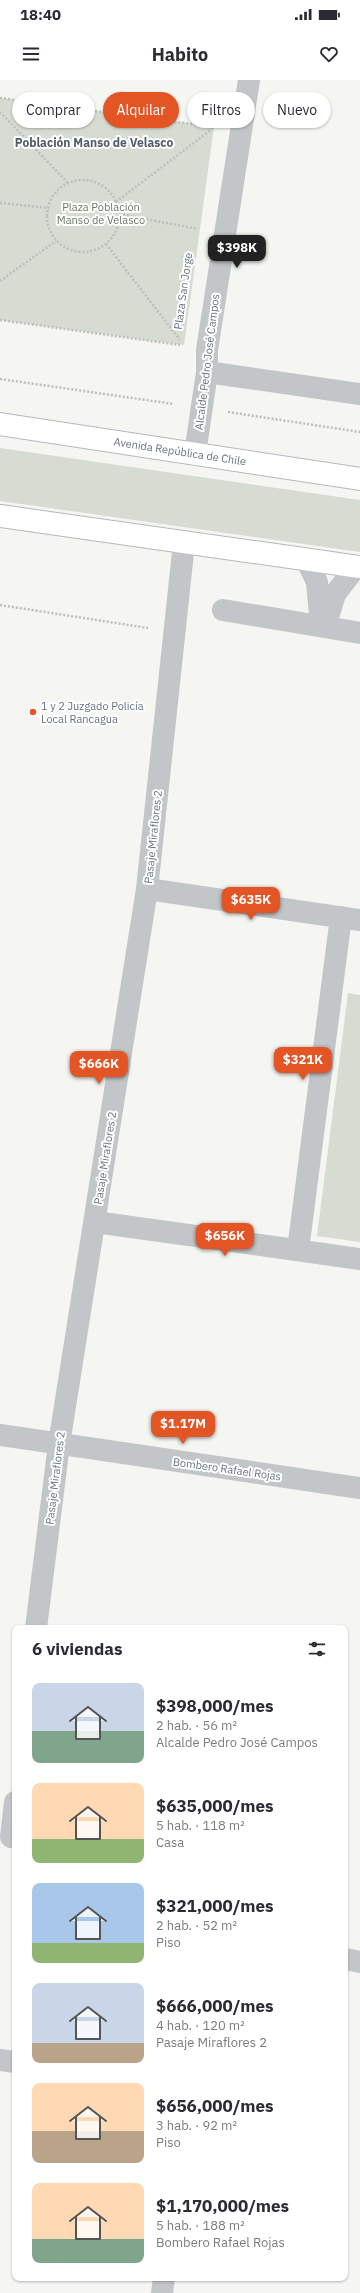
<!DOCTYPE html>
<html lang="es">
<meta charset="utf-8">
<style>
:root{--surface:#fff;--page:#f2f2f3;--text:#2b2b33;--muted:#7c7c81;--accent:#e35524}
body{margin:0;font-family:"IBM Plex Sans",sans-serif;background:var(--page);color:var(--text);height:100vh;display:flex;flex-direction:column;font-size:15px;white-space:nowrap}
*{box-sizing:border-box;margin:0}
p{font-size:13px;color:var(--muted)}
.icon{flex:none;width:22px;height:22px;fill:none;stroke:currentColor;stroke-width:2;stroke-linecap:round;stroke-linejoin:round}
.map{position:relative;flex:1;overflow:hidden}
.drawer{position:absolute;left:12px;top:1545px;width:336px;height:656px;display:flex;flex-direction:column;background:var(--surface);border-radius:8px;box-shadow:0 1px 3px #0004}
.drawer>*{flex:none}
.banner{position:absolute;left:12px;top:12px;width:336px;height:36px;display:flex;gap:8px}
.price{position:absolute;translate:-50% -34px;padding:0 9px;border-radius:8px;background:var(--accent);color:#fff;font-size:13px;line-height:26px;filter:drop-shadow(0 1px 2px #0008)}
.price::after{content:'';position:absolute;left:50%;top:24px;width:12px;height:9px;margin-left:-6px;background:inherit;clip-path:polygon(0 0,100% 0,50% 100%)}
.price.on{background:#222;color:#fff}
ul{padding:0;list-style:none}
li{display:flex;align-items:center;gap:12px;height:100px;padding:0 20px}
li span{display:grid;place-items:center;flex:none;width:112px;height:80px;border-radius:8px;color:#555}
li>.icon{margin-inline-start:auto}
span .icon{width:48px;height:48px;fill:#fffc;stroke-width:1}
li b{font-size:17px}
h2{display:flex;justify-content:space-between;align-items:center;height:48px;padding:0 20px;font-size:17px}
.tag{padding:0 14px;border-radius:18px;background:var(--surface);box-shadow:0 1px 3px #0004;font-size:14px;line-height:36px}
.tag.on{background:var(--accent);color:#fff}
.status{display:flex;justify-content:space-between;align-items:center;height:28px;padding:0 20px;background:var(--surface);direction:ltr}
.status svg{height:11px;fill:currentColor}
header{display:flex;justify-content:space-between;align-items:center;height:52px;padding:0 20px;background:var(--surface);font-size:18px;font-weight:800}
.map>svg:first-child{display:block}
.green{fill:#d6dcd2}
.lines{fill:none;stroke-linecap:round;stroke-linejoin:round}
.major-casing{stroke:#b5b9bd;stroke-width:24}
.path{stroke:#bcbec0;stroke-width:2.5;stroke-dasharray:2 2;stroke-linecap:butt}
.minor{stroke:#c2c6c9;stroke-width:22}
.major{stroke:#fff;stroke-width:22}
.poi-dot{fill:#e35524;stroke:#fff;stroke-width:1.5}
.labels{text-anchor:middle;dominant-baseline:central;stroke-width:4;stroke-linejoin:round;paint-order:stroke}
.park-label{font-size:11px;fill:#677963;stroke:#fff}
.street-label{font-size:11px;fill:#647482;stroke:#fff}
.poi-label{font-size:11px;fill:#647482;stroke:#fff;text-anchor:start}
.neighbourhood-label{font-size:12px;font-weight:bold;fill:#525d67;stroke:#fff}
</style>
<div class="status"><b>18:40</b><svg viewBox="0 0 49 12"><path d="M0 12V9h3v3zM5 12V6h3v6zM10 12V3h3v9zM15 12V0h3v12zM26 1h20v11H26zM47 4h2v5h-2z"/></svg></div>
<header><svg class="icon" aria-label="menu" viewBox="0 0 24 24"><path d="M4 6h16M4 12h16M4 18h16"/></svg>Habito<svg class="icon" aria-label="heart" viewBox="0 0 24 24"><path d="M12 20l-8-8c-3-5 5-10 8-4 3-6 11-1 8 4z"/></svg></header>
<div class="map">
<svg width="360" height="2213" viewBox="0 0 360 2213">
<rect width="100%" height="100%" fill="#f5f5f1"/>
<path class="green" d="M0,18L214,47L184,265L0,240Z
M0,368L360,420V472L0,421Z
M348,913L360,915V1162L317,1156Z"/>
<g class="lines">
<g class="major-casing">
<g id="major">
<path id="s1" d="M0,344L360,399"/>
<path d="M0,436L360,487"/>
</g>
</g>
<path class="path" d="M0,18L214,47
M0,32L68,103
M47 136a36 36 0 1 1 72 0a36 36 0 1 1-72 0Z
M116,122L212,49
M0,123L49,128
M119,134L198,149
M106,164L180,260
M0,201L56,161
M0,240L180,265
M0,299L174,324
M228,332L360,352
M0,525L148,548"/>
<path class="minor" d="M207,292L360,314
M195,374L207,292V270L249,0
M306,479L317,502L321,546
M223,530L360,553
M326,544L335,514L356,487
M147,809L360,840
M95,1142L360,1179
M298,1170L341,837
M0,1355L360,1408
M36,1548L59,1364L147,809L184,463
M11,1757L15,1722
M345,1879L360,1882
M0,1980L15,1982
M162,2213L164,2198"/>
<use href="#major" class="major"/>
</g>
<circle class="poi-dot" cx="33" cy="632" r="4"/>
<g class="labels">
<g class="park-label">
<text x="101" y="127">Plaza Población<tspan x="101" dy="13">Manso de Velasco</tspan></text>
</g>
<g class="street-label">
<text transform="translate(183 211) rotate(-82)">Plaza San Jorge</text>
<text transform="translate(207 282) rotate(-83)">Alcalde Pedro José Campos</text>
<text stroke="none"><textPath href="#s1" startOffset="182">Avenida República de Chile</textPath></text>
<text transform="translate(153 757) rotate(-84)">Pasaje Miraflores 2</text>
<text transform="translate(105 1078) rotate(-81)">Pasaje Miraflores 2</text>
<text transform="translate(227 1389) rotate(8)">Bombero Rafael Rojas</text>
<text transform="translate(55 1398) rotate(-83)">Pasaje Miraflores 2</text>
</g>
<g class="poi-label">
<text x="41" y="626">1 y 2 Juzgado Policía<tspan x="41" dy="13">Local Rancagua</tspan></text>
</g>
<g class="neighbourhood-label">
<text x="94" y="62">Población Manso de Velasco</text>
</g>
</g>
</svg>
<b class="price on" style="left:237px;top:189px">$398K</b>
<b class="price" style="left:251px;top:841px">$635K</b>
<b class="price" style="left:303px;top:1001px">$321K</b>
<b class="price" style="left:99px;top:1005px">$666K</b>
<b class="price" style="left:225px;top:1177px">$656K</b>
<b class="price" style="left:183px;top:1365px">$1.17M</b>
<div class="banner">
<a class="tag">Comprar</a>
<a class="tag on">Alquilar</a>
<a class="tag">Filtros</a>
<a class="tag">Nuevo</a>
</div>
<section class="drawer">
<h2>6 viviendas<svg class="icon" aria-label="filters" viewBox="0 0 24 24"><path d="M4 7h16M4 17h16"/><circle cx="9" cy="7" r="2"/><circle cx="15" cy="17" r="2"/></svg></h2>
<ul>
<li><span style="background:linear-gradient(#c9d6e8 60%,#7fa58c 0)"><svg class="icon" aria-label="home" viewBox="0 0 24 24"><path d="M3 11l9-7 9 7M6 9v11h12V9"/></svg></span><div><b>$398,000/mes</b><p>2 hab. · 56 m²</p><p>Alcalde Pedro José Campos</p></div></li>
<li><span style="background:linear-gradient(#ffd9b3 70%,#8fb573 0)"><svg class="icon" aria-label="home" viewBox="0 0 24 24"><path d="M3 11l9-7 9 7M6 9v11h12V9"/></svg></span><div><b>$635,000/mes</b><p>5 hab. · 118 m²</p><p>Casa</p></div></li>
<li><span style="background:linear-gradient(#a9c7e8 75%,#8fb573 0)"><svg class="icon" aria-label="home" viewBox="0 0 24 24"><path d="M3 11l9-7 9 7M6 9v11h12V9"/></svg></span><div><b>$321,000/mes</b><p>2 hab. · 52 m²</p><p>Piso</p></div></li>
<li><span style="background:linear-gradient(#c9d6e8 75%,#b9a48a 0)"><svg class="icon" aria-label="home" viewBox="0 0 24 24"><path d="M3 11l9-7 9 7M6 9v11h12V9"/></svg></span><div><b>$666,000/mes</b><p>4 hab. · 120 m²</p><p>Pasaje Miraflores 2</p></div></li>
<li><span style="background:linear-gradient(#ffd9b3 60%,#b9a48a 0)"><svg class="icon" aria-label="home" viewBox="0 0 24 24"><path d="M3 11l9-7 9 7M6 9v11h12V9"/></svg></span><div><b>$656,000/mes</b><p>3 hab. · 92 m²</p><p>Piso</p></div></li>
<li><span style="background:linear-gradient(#ffd9b3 70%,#7fa58c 0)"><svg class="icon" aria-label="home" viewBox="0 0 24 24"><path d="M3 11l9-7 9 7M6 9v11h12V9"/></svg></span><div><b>$1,170,000/mes</b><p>5 hab. · 188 m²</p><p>Bombero Rafael Rojas</p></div></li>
</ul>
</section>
</div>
